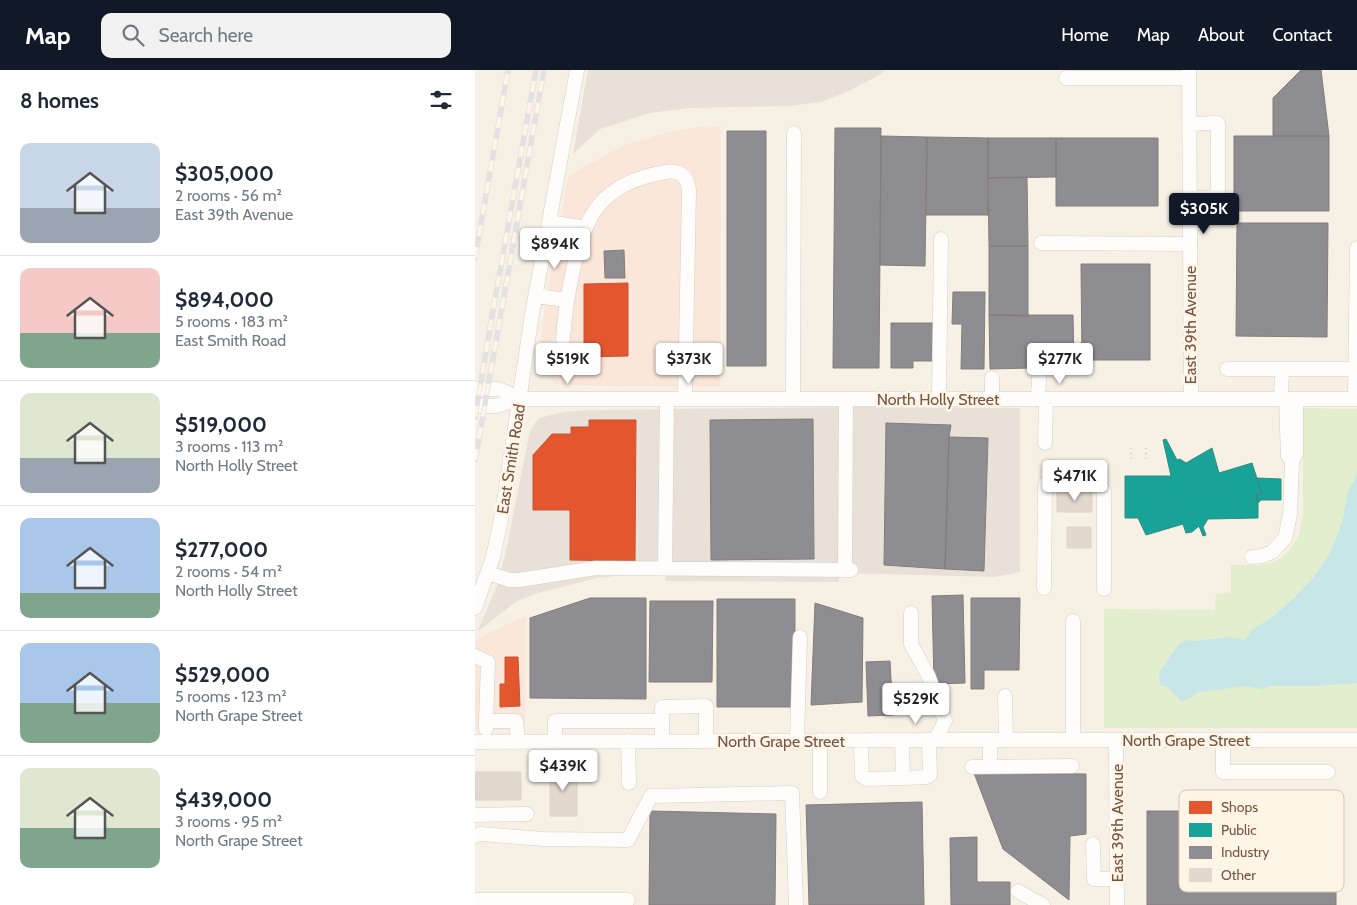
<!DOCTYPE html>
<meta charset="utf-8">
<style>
:root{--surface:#fff;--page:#f2f2f3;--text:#1f2937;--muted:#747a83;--line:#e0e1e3;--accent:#111827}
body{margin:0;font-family:Cabin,sans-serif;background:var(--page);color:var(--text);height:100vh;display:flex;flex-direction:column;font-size:19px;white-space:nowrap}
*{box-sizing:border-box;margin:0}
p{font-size:16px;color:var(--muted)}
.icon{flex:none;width:28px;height:28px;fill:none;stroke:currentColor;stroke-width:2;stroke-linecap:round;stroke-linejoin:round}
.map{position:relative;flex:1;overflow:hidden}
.side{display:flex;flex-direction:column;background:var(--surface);width:475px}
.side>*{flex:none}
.price{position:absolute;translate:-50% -42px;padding:0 11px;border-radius:5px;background:#fff;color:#222;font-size:16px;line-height:32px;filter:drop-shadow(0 1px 2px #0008)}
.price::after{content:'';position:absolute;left:50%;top:30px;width:15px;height:11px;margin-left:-8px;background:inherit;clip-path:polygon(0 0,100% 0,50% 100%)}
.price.on{background:var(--accent);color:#fff}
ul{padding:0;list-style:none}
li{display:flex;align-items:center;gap:15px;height:125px;padding:0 20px}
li+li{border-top:1px solid var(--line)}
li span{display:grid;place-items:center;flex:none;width:140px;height:100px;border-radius:10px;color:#555}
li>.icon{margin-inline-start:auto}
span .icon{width:60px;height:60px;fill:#fffc;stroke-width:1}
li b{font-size:21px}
h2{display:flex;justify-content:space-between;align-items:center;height:60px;padding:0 20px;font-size:21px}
header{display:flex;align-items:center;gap:30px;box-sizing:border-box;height:70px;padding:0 25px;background:var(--accent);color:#fff}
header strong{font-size:24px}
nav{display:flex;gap:28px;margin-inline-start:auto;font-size:18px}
.search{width:350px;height:45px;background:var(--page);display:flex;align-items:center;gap:12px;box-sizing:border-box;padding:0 18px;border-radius:10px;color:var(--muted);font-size:19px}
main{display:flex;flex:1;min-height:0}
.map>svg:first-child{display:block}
.commercial{fill:#fbe7da}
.industrial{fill:#e9e0d7}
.green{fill:#e2eece}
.water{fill:#c7e6e7}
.shops{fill:#e4572e;stroke:#c35735}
.public{fill:#17a398;stroke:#348c7f}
.industry{fill:#8d8d92;stroke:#867c7b}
.building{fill:#e3d8cd;stroke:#e0d3c7}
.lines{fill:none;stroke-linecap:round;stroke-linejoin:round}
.minor-casing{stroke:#d8cdc4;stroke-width:15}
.path{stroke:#dad0ca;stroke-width:2;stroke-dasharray:1 4;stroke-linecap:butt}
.minor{stroke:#fefdfb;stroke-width:14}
.rail-casing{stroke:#e4e1e3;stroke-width:5.5}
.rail{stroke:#fff5e6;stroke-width:4;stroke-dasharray:11;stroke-linecap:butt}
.labels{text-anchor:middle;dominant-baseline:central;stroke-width:5;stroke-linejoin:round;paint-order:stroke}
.street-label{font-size:16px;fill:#765645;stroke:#fff5e6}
.key{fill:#fff5e6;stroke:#d6c5b6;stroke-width:1}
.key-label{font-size:14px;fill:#765645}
</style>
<header>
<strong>Map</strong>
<div class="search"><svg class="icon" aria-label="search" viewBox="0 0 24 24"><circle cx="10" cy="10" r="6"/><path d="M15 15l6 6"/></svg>Search here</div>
<nav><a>Home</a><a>Map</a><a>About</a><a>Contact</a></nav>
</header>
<main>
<section class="side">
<h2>8 homes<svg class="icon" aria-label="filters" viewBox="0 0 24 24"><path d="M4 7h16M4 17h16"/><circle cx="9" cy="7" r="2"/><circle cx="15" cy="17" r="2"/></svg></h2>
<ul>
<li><span style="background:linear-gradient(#c9d6e8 65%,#9aa5b1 0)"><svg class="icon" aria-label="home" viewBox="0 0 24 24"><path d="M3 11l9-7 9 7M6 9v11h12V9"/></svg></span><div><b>$305,000</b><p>2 rooms · 56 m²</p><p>East 39th Avenue</p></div></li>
<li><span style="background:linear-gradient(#f6c9c9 65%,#7fa58c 0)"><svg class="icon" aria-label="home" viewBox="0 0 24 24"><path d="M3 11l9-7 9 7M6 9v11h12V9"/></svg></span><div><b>$894,000</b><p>5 rooms · 183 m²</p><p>East Smith Road</p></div></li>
<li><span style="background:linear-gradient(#dfe7d0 65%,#9aa5b1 0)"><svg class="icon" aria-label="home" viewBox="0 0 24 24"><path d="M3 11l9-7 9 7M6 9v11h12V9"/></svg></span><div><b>$519,000</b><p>3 rooms · 113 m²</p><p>North Holly Street</p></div></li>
<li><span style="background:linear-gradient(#a9c7e8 75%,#7fa58c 0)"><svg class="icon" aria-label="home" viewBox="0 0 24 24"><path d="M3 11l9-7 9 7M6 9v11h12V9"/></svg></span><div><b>$277,000</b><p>2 rooms · 54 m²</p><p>North Holly Street</p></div></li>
<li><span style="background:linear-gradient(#a9c7e8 60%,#7fa58c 0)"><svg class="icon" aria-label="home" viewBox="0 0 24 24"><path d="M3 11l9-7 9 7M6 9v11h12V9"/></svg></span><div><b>$529,000</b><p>5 rooms · 123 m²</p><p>North Grape Street</p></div></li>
<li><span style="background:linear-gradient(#dfe7d0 60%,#7fa58c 0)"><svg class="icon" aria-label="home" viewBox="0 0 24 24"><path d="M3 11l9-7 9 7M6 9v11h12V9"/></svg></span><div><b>$439,000</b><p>3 rooms · 95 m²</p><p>North Grape Street</p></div></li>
</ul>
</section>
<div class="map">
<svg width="882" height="835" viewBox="0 0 882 835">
<rect width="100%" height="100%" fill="#f7f0e5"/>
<path class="commercial" d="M230,56L246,57L245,317L87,315L80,314L68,303L65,298L64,288L68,250L93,106L147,76L190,63Z
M51,546L50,660H0V571L7,566Z"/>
<path class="industrial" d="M113,0H410L404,5L372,22L346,32L313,36L214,38L175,43L125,59L98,84Z
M387,337L545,338V502L520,507L364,503V512L190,511V504H159L122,508L63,523L42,531L2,562L22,516L31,481L55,361L59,354L65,348L88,342L117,340Z"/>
<path class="green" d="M828,338L882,339V658H629V539L740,540L741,524L756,523V495H784L800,492L813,482L824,465L828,443Z"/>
<path class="water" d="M882,404V613L839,616H794L788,619L771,616L724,622L714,629L706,631L693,618L686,615L684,608L685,601L704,574L712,570L722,571L754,567L770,570L777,560L800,545L821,526L839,507L854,485L867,453L873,422Z"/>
<path class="shops" d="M153,213V286L109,287V214Z
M114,350H161L160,491L95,490V440H58V385L77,364H96V357H114Z
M30,587H43L45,636L25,637V614H30Z"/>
<path class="public" d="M691,369L702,390L705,389L711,393L737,378L744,403L777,393L787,424L781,425L783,433V448L733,449L728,457L731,465L728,466L724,456L717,462L711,463L708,454L671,465L663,448H650V406H696L688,370Z
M782,408L806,409V430H786L783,433L781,425L787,424Z"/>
<path class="industry" d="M826,0H846L854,66H798V28Z
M360,58H406L404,298H358Z
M252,61H291V296H252Z
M406,66L452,67L450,196L405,195Z
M759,66H854V141H759Z
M452,67L513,68V145H451Z
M513,68H581V107L513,108Z
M581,68H683V136H581Z
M552,107L553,176H514L513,108Z
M762,153H853L852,267L761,266Z
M514,176H553V246L514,245Z
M149,180L150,208H130L129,181Z
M606,194H675V290H607Z
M478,222H510L509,299H486L487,254H477Z
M514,245H598L599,297L515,299Z
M416,253H458V291H438V298H416Z
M338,349L339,489L236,490L235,350Z
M411,353L476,355L474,367L470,499L409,495Z
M474,367L513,368L509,501L470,499Z
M488,525L490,613L459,614L457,526Z
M115,528H171V629L55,628V548Z
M496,528H545L544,600H509V619H496Z
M242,529H320V637H242Z
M175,531H238L237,612H174Z
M340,533L388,548L387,632L336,635Z
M415,591L418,645L393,646L391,592Z
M499,703L611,704V764L595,766L594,830L528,779Z
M447,732L449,835H334L331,735Z
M175,741L301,744L300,835H174Z
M672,741H861V835H672Z
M502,767V812H535V835H476L475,768Z"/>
<path class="building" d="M582,421H617V442H582Z
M592,457H616V478H592Z
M75,698H102V746H75Z
M0,702H46V730H0Z"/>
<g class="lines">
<g class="minor-casing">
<path id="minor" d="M714,0L716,329
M591,8H714
M714,54L743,53V127L715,128
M74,152L111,158
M566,173L715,174
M61,226L91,230
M88,270C90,235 101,162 124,135C140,116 166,106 191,102C205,100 212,106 214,120L210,329
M752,299H880
M517,308V329
M0,319H24L45,329
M318,329L319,63
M464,329L466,169
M563,329L564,308
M806,329L807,299
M811,329L813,386
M880,329L882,178
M0,336H21L45,329H882
M570,373L571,329
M613,414L624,415L629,420V519
M777,487L787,486L797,482L810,468L815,445L817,392L821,383V329
M190,498L192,329
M370,500L371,329
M13,503L35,510H44L121,498L376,500
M569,518L570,414
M0,538L18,487L27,445L57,244L102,0
M436,543V574L453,605L470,651L460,670
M598,551V670
M0,586L13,592L11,651
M530,626L531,670
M11,659V651H41L43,672
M322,670L325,567
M345,670V722
M641,670L642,835
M748,670V702H853
M153,671L154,713
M187,671V637L231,636V671
M515,671V696
M0,672L454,670H882
M80,672V651H187
M386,675L387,706L391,709L428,708L427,670
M497,697L597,696
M428,708L452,707L455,705L454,670
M0,745L52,744
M0,766L5,764L69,769L153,770L176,726L317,723L321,835
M618,774L619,809H642
M543,821L568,835
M0,830H153"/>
</g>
<path class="path" d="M656,378V389
M671,378V389"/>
<use href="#minor" class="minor"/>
<g class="rail-casing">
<path id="rail" d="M0,188L33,0
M0,347L17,246L61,0
M0,390L69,0"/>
</g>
<use href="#rail" class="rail"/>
</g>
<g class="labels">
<g class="street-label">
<text transform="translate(715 255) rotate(-90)">East 39th Avenue</text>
<text x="463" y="329">North Holly Street</text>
<text transform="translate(36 389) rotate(-81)">East Smith Road</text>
<text x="711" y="670">North Grape Street</text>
<text x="306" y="671">North Grape Street</text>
<text transform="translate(642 753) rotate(-90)">East 39th Avenue</text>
</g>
</g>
<rect x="704" y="720" width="165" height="102" rx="8" class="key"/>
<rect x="714" y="731" width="23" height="13" fill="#e4572e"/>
<rect x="714" y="753" width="23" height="14" fill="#17a398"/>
<rect x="714" y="776" width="23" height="13" fill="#8d8d92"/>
<rect x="714" y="798" width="23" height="14" fill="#e3d8cd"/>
<g class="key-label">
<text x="746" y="742">Shops</text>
<text x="746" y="765">Public</text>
<text x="746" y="787">Industry</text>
<text x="746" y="810">Other</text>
</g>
</svg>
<b class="price on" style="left:729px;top:165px">$305K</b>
<b class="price" style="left:80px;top:200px">$894K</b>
<b class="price" style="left:93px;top:315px">$519K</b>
<b class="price" style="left:214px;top:315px">$373K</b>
<b class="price" style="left:585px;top:315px">$277K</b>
<b class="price" style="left:600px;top:432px">$471K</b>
<b class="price" style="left:441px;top:655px">$529K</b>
<b class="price" style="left:88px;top:722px">$439K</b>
</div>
</main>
